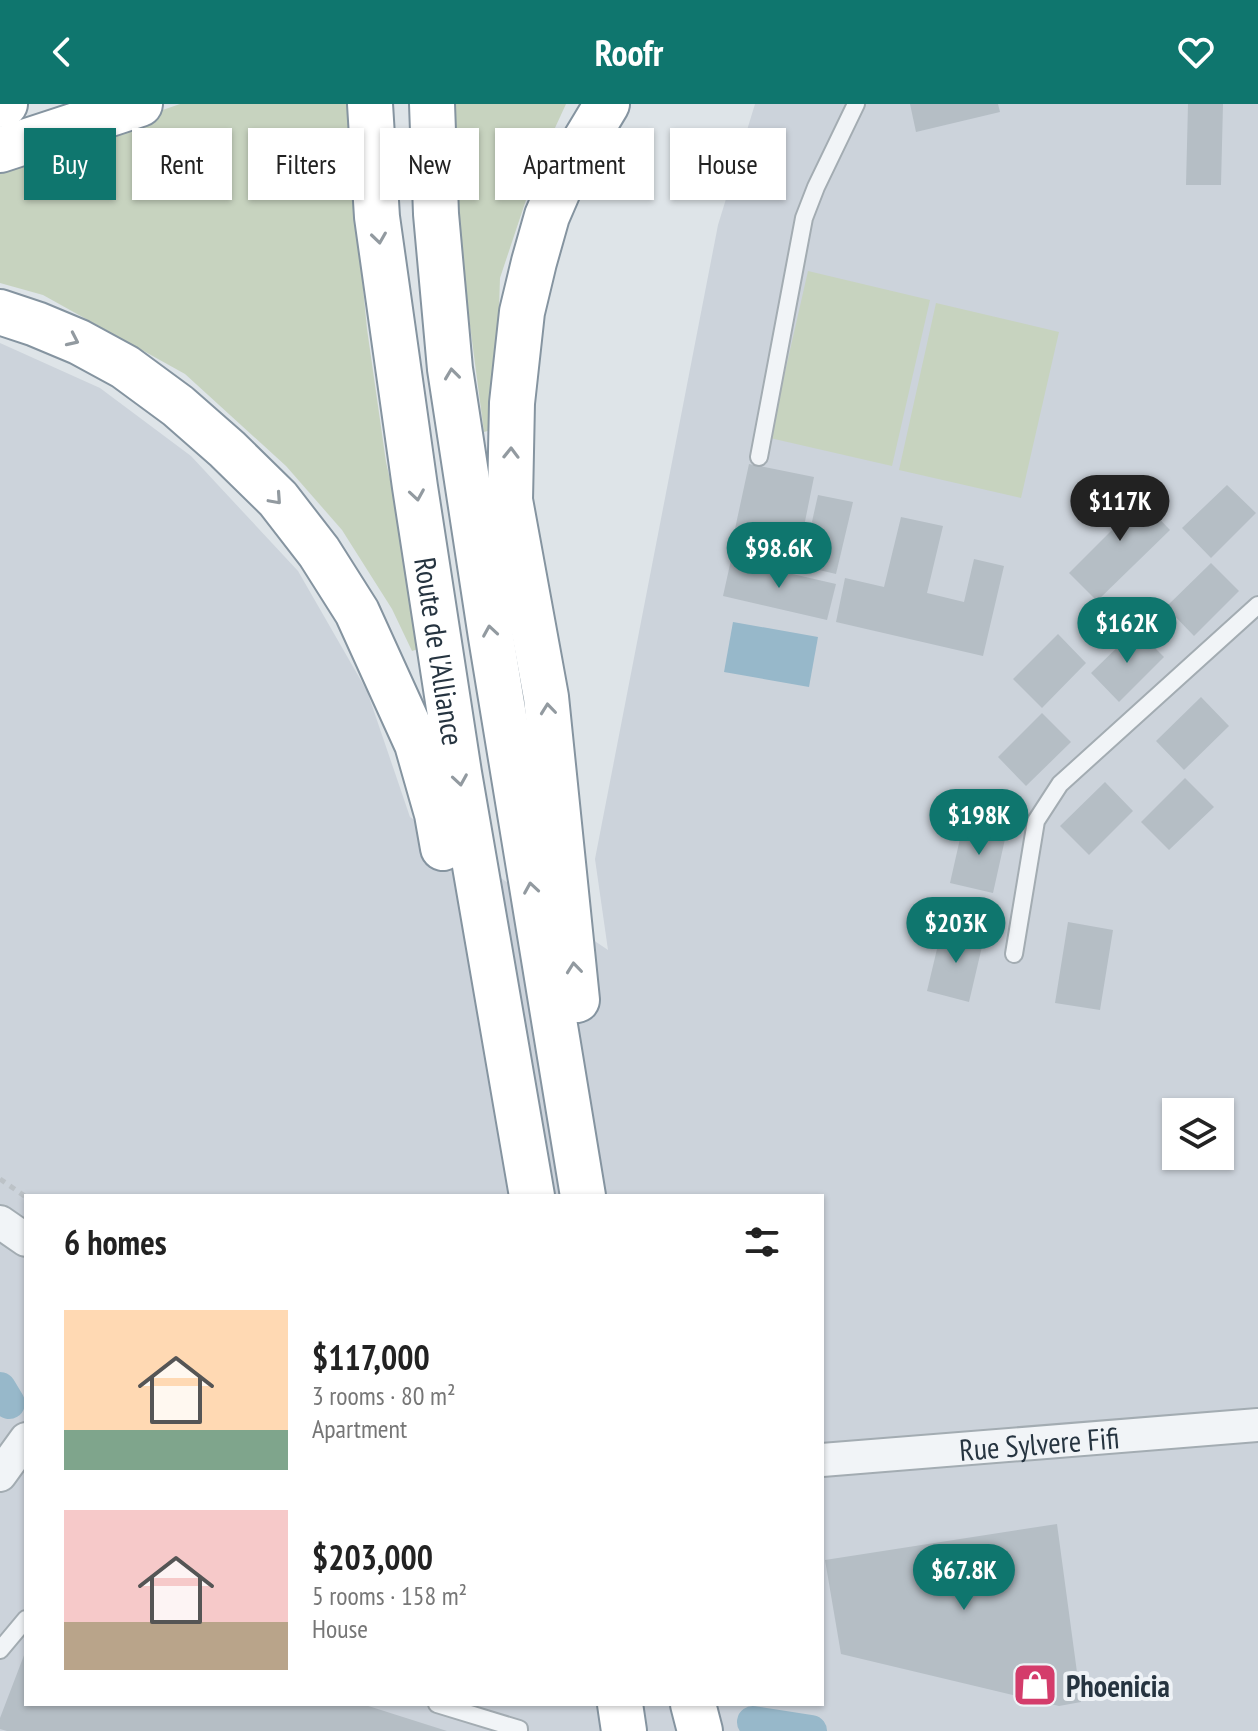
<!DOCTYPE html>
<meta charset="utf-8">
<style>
:root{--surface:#fff;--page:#f6f6f6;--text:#222;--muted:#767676;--accent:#0f766e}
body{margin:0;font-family:"PT Sans Narrow",sans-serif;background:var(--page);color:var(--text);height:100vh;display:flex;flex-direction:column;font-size:30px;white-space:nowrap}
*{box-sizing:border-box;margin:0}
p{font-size:26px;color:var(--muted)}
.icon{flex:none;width:44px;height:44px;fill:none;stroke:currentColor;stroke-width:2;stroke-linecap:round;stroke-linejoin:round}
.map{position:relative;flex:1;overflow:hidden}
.panel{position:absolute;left:24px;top:1090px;width:800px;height:512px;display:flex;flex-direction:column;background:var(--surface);border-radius:0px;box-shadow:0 2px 6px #0004}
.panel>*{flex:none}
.banner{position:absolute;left:24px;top:24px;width:800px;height:72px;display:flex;gap:16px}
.fabs{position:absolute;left:1162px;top:994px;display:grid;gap:16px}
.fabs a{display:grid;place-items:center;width:72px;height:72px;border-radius:0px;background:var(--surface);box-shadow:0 2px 6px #0004;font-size:40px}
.price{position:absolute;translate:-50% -68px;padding:0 18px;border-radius:28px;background:var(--accent);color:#fff;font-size:26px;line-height:52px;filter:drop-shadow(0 2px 4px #0008)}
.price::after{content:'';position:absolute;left:50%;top:48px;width:24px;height:18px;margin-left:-12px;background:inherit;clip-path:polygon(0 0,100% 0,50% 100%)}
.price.selected{background:#222;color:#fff}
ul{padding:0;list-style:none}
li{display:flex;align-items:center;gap:24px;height:200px;padding:0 40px}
li span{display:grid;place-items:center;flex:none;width:224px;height:160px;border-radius:0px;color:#555}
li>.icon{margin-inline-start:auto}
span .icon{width:96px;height:96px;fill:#fffc;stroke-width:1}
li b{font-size:34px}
h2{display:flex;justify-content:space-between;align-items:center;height:96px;padding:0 40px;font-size:34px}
.pill{padding:0 28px;border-radius:0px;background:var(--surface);box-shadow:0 2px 6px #0004;font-size:28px;line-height:72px}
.pill.selected{background:var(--accent);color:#fff}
header{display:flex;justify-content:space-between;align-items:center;height:104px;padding:0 40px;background:var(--accent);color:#fff;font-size:36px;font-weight:700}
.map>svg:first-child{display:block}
.built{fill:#ccd3db;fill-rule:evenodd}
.green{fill:#c7d3bf}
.water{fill:#97b8ca}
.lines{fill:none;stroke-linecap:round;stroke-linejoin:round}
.canal{stroke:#97b8ca;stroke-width:32}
.building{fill:#b5bec5}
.lane-casing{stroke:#a3acb2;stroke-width:20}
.street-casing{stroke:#a3acb2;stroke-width:36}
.highway-casing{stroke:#8594a0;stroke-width:48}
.path{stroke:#bcc2c7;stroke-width:5;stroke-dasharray:6 6;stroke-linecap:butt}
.lane{stroke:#f1f4f7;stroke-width:16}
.street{stroke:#f1f4f7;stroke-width:32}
.highway{stroke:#fff;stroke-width:44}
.oneway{stroke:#929aa0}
.labels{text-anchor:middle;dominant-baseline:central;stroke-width:8;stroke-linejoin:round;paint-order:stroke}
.street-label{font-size:30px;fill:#263440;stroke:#eef2f6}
.poi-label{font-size:30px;font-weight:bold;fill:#263440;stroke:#eef2f6;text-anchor:start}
</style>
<header><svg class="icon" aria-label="back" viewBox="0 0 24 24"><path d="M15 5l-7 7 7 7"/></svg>Roofr<svg class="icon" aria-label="heart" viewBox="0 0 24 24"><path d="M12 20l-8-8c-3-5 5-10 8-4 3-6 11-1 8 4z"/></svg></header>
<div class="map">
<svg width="1258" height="1627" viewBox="0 0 1258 1627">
<rect width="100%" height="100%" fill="#dee4e8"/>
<path class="built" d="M755,0H1258V1627H0V239L100,284L191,352L298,467L367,587L410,713L608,846L595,755L718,121ZM1176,1008H1220V1052H1176ZM26,1092H822V1600H26Z"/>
<path class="green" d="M180,0H349L350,48L367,225L386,358L428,542L412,547L392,505L342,426L286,362L185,270L43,191L0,179V58L61,41Z
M447,0H566L537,63L500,174L495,325L484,328L447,46Z
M808,167L930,196L892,362L770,334Z
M936,199L1059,228L1021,394L899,366Z"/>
<path class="water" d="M733,518L818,533L809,583L724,568Z"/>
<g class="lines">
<path class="canal" d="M0,1284L9,1299
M753,1618L811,1627"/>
</g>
<path class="building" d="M910,0H998L1000,8L916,28Z
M1188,0H1223L1221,81H1186Z
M749,360L814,373L796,462L730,448Z
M1126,380L1170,426L1097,497L1069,469L1114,424L1098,408Z
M1227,381L1256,409L1211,454L1182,424Z
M818,391L853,398L836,470L802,462Z
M901,413L943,422L927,489L964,498L974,455L1004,462L983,552L836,518L845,474L884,483Z
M731,456L836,480L827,516L723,492Z
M1211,459L1239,487L1194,532L1166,503Z
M1136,525L1164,553L1119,598L1091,569Z
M1058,530L1086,559L1042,604L1013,575Z
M1201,593L1229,622L1184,666L1156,637Z
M1042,609L1071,638L1026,682L998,653Z
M1185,674L1214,703L1169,746L1141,718Z
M1105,678L1133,707L1089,751L1060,722Z
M964,717L1007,726L993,789L950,779Z
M1068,818L1113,826L1100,906L1055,899Z
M942,824L984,834L969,898L927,887Z
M1057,1420L1081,1598L1059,1602L841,1550L825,1456Z
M26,1546V1600H362L447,1627H7L0,1625V1614Z"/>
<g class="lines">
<g class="lane-casing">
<path id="lane" d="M759,353L804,114L816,83L856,0
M1014,850L1036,717L1060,680L1258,501
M0,1546L26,1515
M437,1600L519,1625V1627"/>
</g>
<g class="street-casing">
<g id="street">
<path d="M0,1118L26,1136"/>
<path id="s1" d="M822,1356L1258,1321"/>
<path d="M0,1371L26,1335"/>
</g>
</g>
<g class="highway-casing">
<g id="highway">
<path id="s2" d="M370,0L377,113L415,383L459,669L532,1092"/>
<path d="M432,0L436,110L450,265L491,533L583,1092"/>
<path d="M0,1L5,0"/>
<path d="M0,46L140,0"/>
<path d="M0,208L36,220L79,238L125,263L178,302L227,345L278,395L319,448L357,508L417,640L437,710L443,744"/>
<path d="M577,896L546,593L510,396L512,299L522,208L534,158L547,112L566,68L607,0"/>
<path d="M620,1600L624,1627"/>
<path d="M693,1600L700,1627"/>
</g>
</g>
<path class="path" d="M0,1075L26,1093"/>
<use href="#lane" class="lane"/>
<use href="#street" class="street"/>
<use href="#highway" class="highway"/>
</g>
<defs><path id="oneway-chevron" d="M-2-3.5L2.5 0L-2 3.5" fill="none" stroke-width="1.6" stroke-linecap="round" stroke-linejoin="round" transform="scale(2)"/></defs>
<g class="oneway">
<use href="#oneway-chevron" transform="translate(379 134) rotate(82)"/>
<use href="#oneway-chevron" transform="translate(73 236) rotate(25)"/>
<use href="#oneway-chevron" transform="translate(452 270) rotate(-97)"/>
<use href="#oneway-chevron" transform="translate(511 349) rotate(-89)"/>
<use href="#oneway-chevron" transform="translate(417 391) rotate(81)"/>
<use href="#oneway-chevron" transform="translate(276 395) rotate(48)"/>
<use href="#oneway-chevron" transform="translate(490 527) rotate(-99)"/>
<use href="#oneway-chevron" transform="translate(548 605) rotate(-96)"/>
<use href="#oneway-chevron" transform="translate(460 676) rotate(81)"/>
<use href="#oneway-chevron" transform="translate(531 784) rotate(-99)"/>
<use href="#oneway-chevron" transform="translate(574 864) rotate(-96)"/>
</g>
<defs>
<g id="shop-square" transform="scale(2.3)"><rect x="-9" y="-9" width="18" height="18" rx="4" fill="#d43c6b" stroke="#eef2f6"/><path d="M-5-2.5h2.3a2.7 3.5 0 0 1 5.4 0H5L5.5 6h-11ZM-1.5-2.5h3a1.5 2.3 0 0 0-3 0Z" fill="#fff"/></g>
</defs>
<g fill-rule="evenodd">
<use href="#shop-square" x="1035" y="1581"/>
</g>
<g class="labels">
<g class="street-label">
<text stroke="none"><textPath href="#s2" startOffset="552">Route de l'Alliance</textPath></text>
<text stroke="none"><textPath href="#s1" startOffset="218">Rue Sylvere Fifi</textPath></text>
</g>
<g class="poi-label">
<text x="1066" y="1581">Phoenicia</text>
</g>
</g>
</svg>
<div class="fabs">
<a><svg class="icon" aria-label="layers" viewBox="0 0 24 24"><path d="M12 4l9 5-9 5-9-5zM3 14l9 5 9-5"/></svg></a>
</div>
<b class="price selected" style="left:1120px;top:439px">$117K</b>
<b class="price" style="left:779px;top:486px">$98.6K</b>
<b class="price" style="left:1127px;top:561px">$162K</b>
<b class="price" style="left:979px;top:753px">$198K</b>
<b class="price" style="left:956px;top:861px">$203K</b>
<b class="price" style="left:964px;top:1508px">$67.8K</b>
<div class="banner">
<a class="pill selected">Buy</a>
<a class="pill">Rent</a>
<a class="pill">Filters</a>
<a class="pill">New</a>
<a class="pill">Apartment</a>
<a class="pill">House</a>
</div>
<section class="panel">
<h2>6 homes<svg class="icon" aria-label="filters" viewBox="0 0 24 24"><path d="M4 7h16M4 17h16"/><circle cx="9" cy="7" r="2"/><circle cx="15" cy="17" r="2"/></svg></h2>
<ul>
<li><span style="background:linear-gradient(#ffd9b3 75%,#7fa58c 0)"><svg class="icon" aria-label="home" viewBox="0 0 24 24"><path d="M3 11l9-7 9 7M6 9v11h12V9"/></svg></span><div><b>$117,000</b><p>3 rooms · 80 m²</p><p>Apartment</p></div></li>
<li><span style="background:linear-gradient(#f6c9c9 70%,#b9a48a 0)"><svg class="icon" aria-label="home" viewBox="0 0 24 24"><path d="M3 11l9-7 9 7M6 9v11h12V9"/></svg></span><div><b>$203,000</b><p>5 rooms · 158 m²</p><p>House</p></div></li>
</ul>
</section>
</div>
